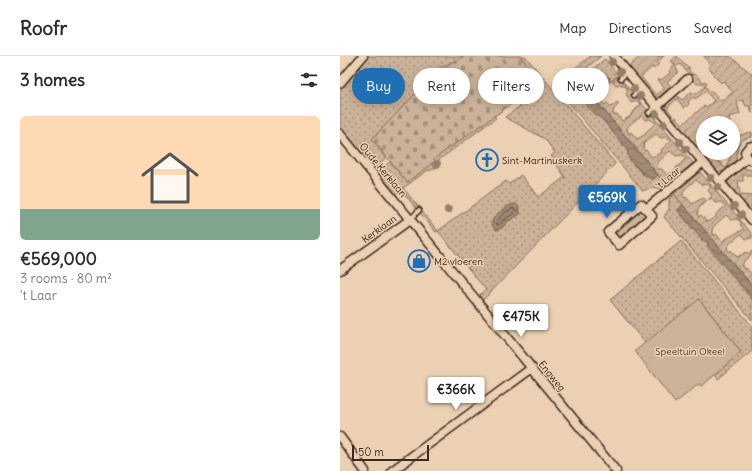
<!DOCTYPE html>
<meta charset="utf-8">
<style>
:root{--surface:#fff;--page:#f7f7f7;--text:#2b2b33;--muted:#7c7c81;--line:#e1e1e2;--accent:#1f6fb2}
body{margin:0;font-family:Delius,sans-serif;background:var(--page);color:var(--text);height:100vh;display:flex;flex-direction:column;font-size:15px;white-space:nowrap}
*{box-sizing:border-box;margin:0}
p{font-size:13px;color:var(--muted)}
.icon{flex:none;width:22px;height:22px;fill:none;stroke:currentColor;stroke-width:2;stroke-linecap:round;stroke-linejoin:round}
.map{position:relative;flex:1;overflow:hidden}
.drawer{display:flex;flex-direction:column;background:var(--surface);width:340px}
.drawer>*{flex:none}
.top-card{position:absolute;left:12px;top:12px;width:340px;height:36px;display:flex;gap:8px}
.controls{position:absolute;left:356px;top:60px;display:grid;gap:8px}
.controls a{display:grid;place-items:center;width:44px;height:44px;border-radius:50%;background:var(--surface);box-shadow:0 2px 10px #0003;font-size:20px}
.scale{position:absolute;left:12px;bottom:10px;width:77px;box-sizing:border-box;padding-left:4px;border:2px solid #3b2a1e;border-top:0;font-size:11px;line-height:14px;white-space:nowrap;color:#3b2a1e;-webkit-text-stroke:3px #ecd0b3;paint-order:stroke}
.price{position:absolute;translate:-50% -34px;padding:0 9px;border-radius:4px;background:#fff;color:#222;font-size:13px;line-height:26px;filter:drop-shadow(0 1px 2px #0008)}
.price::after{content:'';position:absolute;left:50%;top:24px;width:12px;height:9px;margin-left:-6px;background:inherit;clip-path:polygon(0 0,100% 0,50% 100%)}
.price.on{background:var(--accent);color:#fff}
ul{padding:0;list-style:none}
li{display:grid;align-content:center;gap:8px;height:212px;padding:0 20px}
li+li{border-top:1px solid var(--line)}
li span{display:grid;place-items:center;height:124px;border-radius:6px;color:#555}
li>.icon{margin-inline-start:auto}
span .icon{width:72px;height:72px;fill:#fffc;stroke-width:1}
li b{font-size:17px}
h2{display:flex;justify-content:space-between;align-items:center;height:48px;padding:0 20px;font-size:17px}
.tag{padding:0 14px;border-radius:18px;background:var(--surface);box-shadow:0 2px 10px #0003;font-size:14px;line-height:36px}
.tag.on{background:var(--accent);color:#fff}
header{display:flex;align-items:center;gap:24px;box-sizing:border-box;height:56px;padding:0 20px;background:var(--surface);border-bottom:1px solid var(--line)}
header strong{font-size:19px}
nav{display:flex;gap:22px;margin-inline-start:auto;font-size:14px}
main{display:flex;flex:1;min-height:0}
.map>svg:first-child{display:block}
.grass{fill:url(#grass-dots);stroke:#846e5b;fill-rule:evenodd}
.cemetery{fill:url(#cemetery-stones);stroke:#846e5b}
.park{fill:#ccb298;stroke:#846e5b}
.garden{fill:url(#garden-furrows);stroke:#846e5b;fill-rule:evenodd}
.water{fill:url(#water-waves);stroke:#796452}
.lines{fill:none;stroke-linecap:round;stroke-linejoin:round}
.shore{stroke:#645040;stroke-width:1}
.service-casing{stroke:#3b2a1e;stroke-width:7}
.minor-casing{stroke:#3b2a1e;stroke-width:11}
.service{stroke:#ecd0b3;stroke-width:4}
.minor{stroke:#ecd0b3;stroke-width:8}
.tree{fill:#97806b}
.labels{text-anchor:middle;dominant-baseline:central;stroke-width:3;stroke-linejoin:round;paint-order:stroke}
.poi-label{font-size:10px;fill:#3b2a1e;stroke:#ecd0b3;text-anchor:start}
.street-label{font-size:10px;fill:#3b2a1e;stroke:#ecd0b3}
.park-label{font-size:10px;fill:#513e30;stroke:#ecd0b3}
</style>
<header>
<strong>Roofr</strong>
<nav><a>Map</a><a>Directions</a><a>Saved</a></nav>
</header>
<main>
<section class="drawer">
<h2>3 homes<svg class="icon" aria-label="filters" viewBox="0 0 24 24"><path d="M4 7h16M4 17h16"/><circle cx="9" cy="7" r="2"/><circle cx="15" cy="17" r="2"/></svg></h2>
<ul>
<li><span style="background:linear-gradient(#ffd9b3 75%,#7fa58c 0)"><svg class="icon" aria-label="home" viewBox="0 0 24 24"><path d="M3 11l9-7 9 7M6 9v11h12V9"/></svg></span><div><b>€569,000</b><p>3 rooms · 80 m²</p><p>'t Laar</p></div></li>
</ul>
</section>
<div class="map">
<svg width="412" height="415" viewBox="0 0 412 415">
<defs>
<pattern id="grass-dots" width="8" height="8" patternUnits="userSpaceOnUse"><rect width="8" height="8" fill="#ccb298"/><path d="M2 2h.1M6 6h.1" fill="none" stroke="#a7917b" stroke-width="1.8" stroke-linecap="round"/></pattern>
<pattern id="cemetery-stones" width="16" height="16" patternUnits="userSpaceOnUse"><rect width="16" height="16" fill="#ccb298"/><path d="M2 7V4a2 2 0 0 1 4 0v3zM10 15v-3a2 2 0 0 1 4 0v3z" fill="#a7917b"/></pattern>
<pattern id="garden-furrows" width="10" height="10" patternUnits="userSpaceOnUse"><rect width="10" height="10" fill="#ccb298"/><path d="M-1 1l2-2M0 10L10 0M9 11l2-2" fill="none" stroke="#a7917b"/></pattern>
<pattern id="water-waves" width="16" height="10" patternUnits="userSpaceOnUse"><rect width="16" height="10" fill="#a28a74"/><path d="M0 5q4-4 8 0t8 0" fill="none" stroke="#85715f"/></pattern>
</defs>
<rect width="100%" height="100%" fill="#ecd0b3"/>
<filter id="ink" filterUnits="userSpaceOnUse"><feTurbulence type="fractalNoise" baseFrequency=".025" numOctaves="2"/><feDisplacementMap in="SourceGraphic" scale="8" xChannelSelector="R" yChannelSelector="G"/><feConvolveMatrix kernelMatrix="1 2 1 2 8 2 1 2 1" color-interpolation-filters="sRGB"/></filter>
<g filter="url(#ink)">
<path class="grass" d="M29,0H125L100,12L32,83L46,102L33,113L0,73V33Z
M180,0H185L275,107V108L142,245L137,241L146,234L98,175L96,176L61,134L54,139L36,118L50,106L67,126L95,106L93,103L201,26ZM178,43L182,49L165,61L205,83L215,97L211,100L225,121L198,141L181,119L169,128L166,125L98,175L63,132L88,114L89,115L97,111L95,108L100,103L156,62L154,60ZM176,148L180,153V158L167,166L162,172L156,174L153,164C158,155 166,152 176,148Z
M251,0H261L230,25L220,23Z
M265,3L278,19L270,26L269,21L264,20L242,39L244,43V47L254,58L261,62L287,93L289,102L293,108L303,118L312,124L318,119L325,130L353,108L323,134C316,131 310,131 303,135L213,28L216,26L225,36Z
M334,138L343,149L337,154L362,184C367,185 368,187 368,192L412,243V264L324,161L329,153V143Z
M341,185L412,270V295L378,323L375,319L401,296L363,248L305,287L270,244Z"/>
<path class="cemetery" d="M125,0H180L202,26L94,103L95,106L67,126L32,83L100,12Z"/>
<path class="park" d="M298,156L303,161V163L279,183L273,177Z
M359,243L401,296L362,330L359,328L335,347L295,295Z"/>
<path class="garden" d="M301,0H324L317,6L319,8L314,13L312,11L301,21L316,39L325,32L318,24L320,23L321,24L330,17L329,15L335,9L331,5L337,0L347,11L348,10L350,12L348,13L353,19L355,18L363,26L365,25L367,28L365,30L369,35L371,34L381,45L393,36L383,25L381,27L373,19L374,18L372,15H371L368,12L370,9L364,0H390L412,18V57L409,50H406L403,44L397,46L400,58L389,61L390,67H363V97H370L369,103L382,107V110L387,112L389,103H390L391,97H393V74H396L397,80L412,76V81C394,84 399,94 395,106C390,112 383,119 375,114L326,57C324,48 329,45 336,40H338L342,44L351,36L356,38L365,31L362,27L357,28L340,8L335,11L338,15L337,17L327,26L331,30L330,33L319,41L312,40L288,11ZM366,35L374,45L366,51L364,50L343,68L336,61L334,62L327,52L337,43L344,52L349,48L348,46L353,41L355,43Z
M278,20L353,107L327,129L253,41L259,35C257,41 262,45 265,49L267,47L271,51L277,46L279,48L274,53L273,56L274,59L277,58L282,65L291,60V58L301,48L297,45L291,47L286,38L288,35L286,32V31L280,28L276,29L272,25ZM301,60L306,64L310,63L316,67L306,76V78L297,83L291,76L289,78L287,72L290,68ZM316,78L321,82L327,81L331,84L321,94L322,96L312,101L306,94L305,95L303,92L304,87ZM330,95L336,100L342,99L346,102L336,112V114L327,119L321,112L319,114L317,110L319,105Z
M403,112L412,114V119H403V125H398L400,139L412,140V159L388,130C388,121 395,115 403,112Z
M360,116L412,178V182L406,183L401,178L389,188L387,192L389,196L391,194L397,201L407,196L409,198L412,195V198L404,205L402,210L404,213L406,212L412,219V229L334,138ZM356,124L361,129L367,128L371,131L368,134L372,140L367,145L363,142L352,148L346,141L344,142C340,134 350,129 356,124ZM371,142L375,147L381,146L386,150L376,158V161L367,166L361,159L359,161C354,152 365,147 371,142ZM386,159L391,164L396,163L400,165L401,167L400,169L404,173L382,185L376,178L374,180L372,173L374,170Z"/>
<path class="water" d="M264,20L269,21L270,26L252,41L318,119L313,123L304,118L289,103L287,93L261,62L254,58L244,47L245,43L243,39Z
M172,148H176L179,151L180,158L167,166L162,172L156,174C143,165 164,152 172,148Z
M343,149L412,230V242L369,191L368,187L362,183L338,154Z"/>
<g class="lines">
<path class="shore" d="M173,152L176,154V156L165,163L159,169H157L156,166L163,158Z"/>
<g class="service-casing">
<path id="service" d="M281,22L287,16
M294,39L302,33
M309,57L316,51
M71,163L79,154"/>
</g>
<g class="minor-casing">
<path id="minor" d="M274,0L412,164
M0,27L23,0
M317,50L348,23
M0,78L276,415
M411,104L407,102L405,96L409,91L412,90
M380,125L407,102
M306,153L312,160L279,189L268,176L301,148L306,153L363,106
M0,214L71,163
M0,381L25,415
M52,415L192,312"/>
</g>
<use href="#service" class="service"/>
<use href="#minor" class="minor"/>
</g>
<g class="tree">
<circle cx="272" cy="6" r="4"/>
<circle cx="280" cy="16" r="4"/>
<circle cx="294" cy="33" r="4"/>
<circle cx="300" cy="40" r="4"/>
<circle cx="316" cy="58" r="4"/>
<circle cx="324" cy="68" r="4"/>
<circle cx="340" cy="86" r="4"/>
<circle cx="346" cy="93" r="4"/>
<circle cx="97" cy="108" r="4"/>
<circle cx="371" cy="122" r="4"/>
<circle cx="378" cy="131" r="4"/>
<circle cx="394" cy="150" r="4"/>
<circle cx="108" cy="154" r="4"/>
<circle cx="401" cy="159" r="4"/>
</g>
</g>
<defs>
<g id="church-ring" transform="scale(1.15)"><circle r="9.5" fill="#ecd0b3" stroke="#1f6fb2" stroke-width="1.5"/><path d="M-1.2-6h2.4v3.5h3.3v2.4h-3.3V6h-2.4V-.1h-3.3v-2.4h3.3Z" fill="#1f6fb2"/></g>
<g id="shop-ring" transform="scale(1.15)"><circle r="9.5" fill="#ecd0b3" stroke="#1f6fb2" stroke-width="1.5"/><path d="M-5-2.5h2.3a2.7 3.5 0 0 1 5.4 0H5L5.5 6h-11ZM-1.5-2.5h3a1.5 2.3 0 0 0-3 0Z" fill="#1f6fb2"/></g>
</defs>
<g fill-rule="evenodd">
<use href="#church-ring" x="147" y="104"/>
<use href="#shop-ring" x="79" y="205"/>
</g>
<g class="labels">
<g class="poi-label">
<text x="162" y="104">Sint-Martinuskerk</text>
<text x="94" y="205">M2 vloeren</text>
</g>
<g class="street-label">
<text transform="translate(43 114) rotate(50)">Oude Kerklaan</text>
<text transform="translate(328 122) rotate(-40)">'t Laar</text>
<text transform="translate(39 173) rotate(-36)">Kerklaan</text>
<text transform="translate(212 320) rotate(51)">Engweg</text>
</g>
<g class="park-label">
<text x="350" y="295">Speeltuin Okee!</text>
</g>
</g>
</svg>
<div class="controls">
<a><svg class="icon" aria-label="layers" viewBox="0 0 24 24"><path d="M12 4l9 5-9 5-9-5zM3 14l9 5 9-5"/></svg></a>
</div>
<div class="scale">50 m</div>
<b class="price on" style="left:267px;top:163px">€569K</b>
<b class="price" style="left:181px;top:282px">€475K</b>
<b class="price" style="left:116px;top:355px">€366K</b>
<div class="top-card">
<a class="tag on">Buy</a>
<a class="tag">Rent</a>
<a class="tag">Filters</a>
<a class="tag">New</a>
</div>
</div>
</main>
